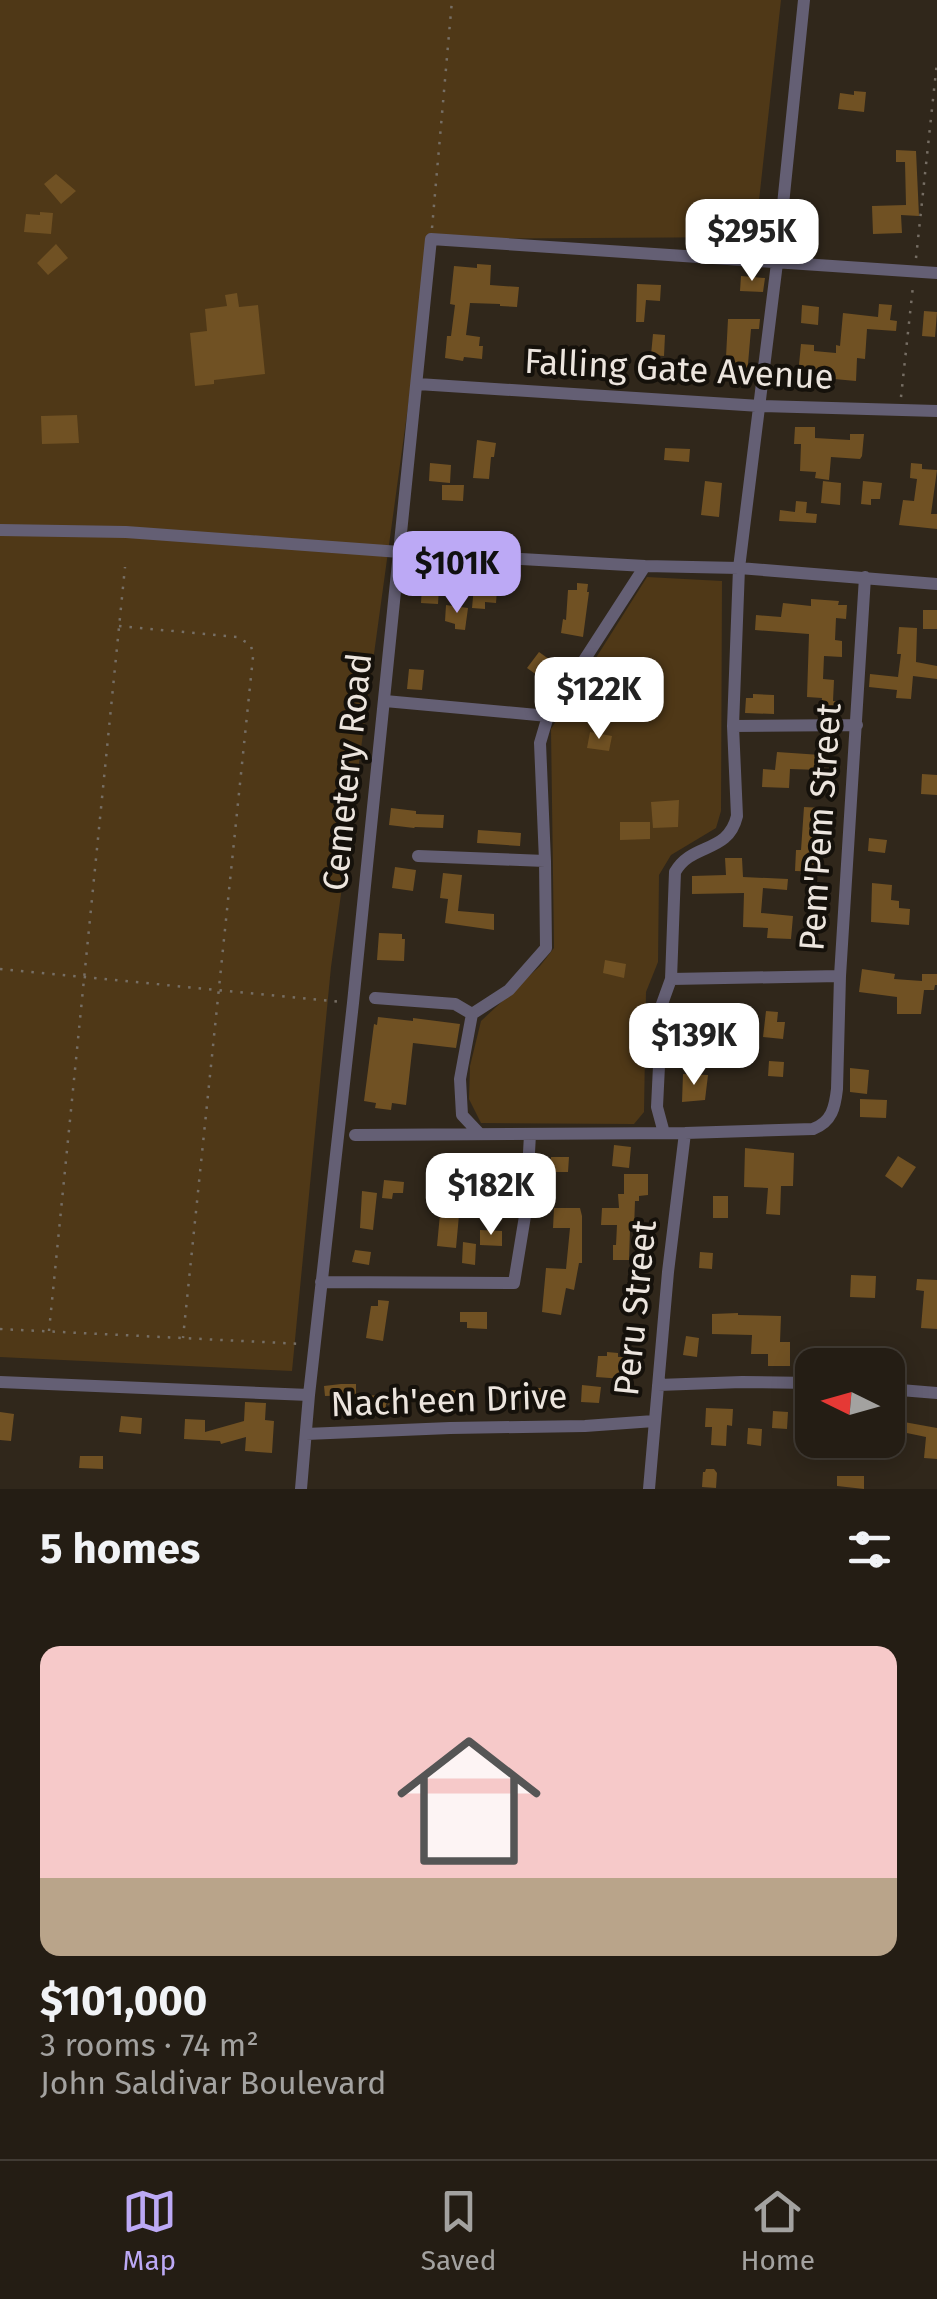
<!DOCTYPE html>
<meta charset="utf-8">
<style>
:root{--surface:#241d14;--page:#2c261d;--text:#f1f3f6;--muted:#a3a2a0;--line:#413b34;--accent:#bca9f5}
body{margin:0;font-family:"Fira Sans",sans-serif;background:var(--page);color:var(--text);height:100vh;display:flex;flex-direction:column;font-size:38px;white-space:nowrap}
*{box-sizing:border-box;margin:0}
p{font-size:32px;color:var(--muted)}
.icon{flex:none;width:55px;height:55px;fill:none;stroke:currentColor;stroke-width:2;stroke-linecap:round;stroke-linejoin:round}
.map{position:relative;height:1489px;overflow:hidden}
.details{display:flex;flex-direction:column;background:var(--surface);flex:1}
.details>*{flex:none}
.needle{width:65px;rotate:275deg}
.buttons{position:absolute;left:795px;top:1348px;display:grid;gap:20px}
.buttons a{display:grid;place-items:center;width:110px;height:110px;border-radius:20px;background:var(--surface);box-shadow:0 5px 25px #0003,0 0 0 2px var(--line);font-size:50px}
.price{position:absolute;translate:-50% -85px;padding:0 22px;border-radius:20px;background:#fff;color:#222;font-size:32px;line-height:65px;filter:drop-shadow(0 2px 5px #0008)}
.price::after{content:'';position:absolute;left:50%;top:60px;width:30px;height:22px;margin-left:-15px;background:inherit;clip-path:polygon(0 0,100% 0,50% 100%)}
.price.active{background:var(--accent);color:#111}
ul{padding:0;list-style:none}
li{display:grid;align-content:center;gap:20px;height:530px;padding:0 40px}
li+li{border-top:2px solid var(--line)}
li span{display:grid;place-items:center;height:310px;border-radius:20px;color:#555}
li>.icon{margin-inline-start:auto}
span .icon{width:180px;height:180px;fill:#fffc;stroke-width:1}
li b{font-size:42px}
h2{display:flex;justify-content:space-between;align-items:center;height:120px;padding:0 40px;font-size:42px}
.tabs{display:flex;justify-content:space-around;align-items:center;height:140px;border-top:2px solid var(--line);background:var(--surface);font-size:28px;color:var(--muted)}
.tabs a{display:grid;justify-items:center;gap:5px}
.tabs .active{color:var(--accent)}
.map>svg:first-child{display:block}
.green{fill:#4f3817}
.building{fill:#705123}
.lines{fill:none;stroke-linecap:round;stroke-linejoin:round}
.path{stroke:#766e64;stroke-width:2.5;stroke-dasharray:2.5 8;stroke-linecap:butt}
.minor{stroke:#645f74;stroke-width:12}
.labels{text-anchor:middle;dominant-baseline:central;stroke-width:8;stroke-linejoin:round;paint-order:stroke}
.street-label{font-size:35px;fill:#ece5de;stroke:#15110b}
</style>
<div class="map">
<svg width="937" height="1489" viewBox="0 0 937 1489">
<rect width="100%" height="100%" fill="#30271b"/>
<path class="green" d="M0,0H781L755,237L431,239L331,967L292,1371L0,1357Z
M647,577L722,581L721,811L716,828L671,855L659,875L658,962L646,992L644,1112L634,1124L481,1123L469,1099L470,1066L481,1021L540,966L554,948L551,729Z"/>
<path class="building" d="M854,91L866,92L864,112L838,109L840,93L854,95Z
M896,150L916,151L919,216L901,215L902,233L873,234L872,206L906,205L905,162H896Z
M56,174L76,191L61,204L44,184Z
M40,212L53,213L51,234L24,232L26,214L40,215Z
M56,244L68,258L48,275L37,263Z
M477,264L491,265L490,285L519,287L517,307L500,306V304L470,303L466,335L480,337L479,346H483L482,359L464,357L463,361L445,358L447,336H451L455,305L450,304L454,266L477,268Z
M741,276L765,278L763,292L740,291Z
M637,284L661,285L660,301L646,300L644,322H636Z
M237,293L239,307L258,305L265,374L214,380V384L195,386L190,333L207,331L205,309L227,306L225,295Z
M879,304L892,305L890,320L897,321L896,331L867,329L865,359L857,358L856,381L834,379V372L814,370L813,376L798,375L801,344L814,345V351L836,353V345L840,346L843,313L878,317Z
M802,305L819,307L818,325L801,323Z
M924,311L937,312L935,337L922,336Z
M728,319H760L759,329H751L746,387L730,385L733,358L726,357Z
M653,334L665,335L664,356L651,355Z
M77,415L79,443L42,444L41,416Z
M795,427H815V438L850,440V434H864L862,456L860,459L831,457L829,480L815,478L816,472L800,471L801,444H794Z
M477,440L496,443L494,457H491L489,479L473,478Z
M665,448L690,449L689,462L664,460Z
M430,463L451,465L450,483L429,481Z
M911,463L922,464V469L937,470L931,514H937V529L899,525L903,500L914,501L917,479L910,478Z
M705,481L722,483L719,517L701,515Z
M823,481L841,483L840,505L821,503Z
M863,481L882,483L880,499H871V505L861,504Z
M442,485H464L463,501L442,500Z
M796,501L807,502L806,513L817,514L816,523L779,521L780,510L795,512Z
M475,575L498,577L496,603L485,602V609L472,608Z
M577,583L588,584L587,592H589L583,637L561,633L563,619L566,620L568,590H577Z
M422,586L439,588L438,604L421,603Z
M811,599L839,601L838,605H847L846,619L836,618L835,640L842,641V657L824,656L823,679L834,680L833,701L840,702L838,715L820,714L822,698L807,697L809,634L755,630L756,615L781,617L783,603L811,606Z
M446,605L468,608L465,630L455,629V624L445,621Z
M923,610H937V629H923Z
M899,627L917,628L916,662L937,666V679L913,676L911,699L896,698L897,690L869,687L870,674L898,677L901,654H897Z
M539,652L553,662L541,678L527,668Z
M409,669L424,670L422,690L407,689Z
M753,694L774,695V714L745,713L746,698H753Z
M590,732L612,736L609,751L587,748Z
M777,752L821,755L820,770L790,769L789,788L762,787L763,769L775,770Z
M922,774L937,775V795L921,794Z
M679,800L678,827L653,828L651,802Z
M804,807L823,808L822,820L828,821L827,842H823L822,872L795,871L796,850H801Z
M391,808L416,811V814L444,815L443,828L415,827L414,828L389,825Z
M620,822H650V839L620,840Z
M478,830L521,833L520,846L477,843Z
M869,838L887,840L885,853L868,851Z
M725,858H742L743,877L788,879L787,890L763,888L761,913L793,916L791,939L767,938L768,928L743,927L744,893L692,894V876L726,875Z
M395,867L416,870L413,891L392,888Z
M443,873L462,875L458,911L494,914V930L445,923L448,899L440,898Z
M872,883L892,885L891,900L899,901V908L910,909L909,925L871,922Z
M379,933L402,934V939H405L404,961L377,960Z
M605,960L626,964L624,978L603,973Z
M862,969L895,974L894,979L922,981V974H937V985H935L934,990H924L921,1014H897V997L859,992Z
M766,1011L778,1012L777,1022H785L783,1039L763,1037Z
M378,1017L413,1021V1018L460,1024L456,1048L413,1043L406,1105L392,1103L391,1110L375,1108L376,1103L364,1101L374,1024L377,1025Z
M675,1019L691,1020L690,1040L674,1039Z
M734,1033H748V1047H734Z
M769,1061L784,1062L783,1077L768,1076Z
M850,1068L869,1070L867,1094L850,1092Z
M683,1074L708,1075L705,1100L682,1102Z
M860,1099L887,1100L886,1118L860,1117Z
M614,1145L631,1147L629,1168L612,1166Z
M745,1148L794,1153L793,1186H781L780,1215L766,1214L768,1188L744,1187Z
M898,1156L916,1167L902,1188L885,1176Z
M551,1157H569L568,1172H550Z
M448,1158L471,1160L470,1171L505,1173L503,1201L489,1199V1206H474V1193L453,1191L454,1182L446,1181Z
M624,1174H648V1195L639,1196V1201H635L634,1229H630L629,1260H613V1245H616L617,1225H601L602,1208H619L618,1194H624Z
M384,1180L404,1182L403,1193H393L392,1199L382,1198Z
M362,1191L377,1193L373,1230L360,1228Z
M713,1196H728V1218H713Z
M554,1208H580L582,1216V1263H579L574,1290L566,1288L561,1315L542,1312L546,1268L566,1269L570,1228H553Z
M440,1214L459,1215L456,1248L437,1246Z
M480,1230L502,1231V1246L480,1245Z
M463,1242L476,1244L475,1265L462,1263Z
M355,1250L371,1252L369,1265L352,1262Z
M700,1252L713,1253L712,1269L699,1268Z
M851,1275L876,1276L875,1298L850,1297Z
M917,1279L937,1280V1329L921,1328L924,1291L916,1290Z
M378,1300L389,1301L383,1341L366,1338L371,1306H378Z
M460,1312H487V1329L467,1328V1322H460Z
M738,1313V1315L781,1316L780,1342H790V1366H768V1354H751L752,1335L712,1334V1314Z
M686,1336L699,1338L697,1357L683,1355Z
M607,1352L618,1353V1357H625L624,1379L596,1377L598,1356H607Z
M341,1384H356V1395L325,1396L324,1386Z
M582,1385L601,1387L599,1403L581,1402Z
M527,1388H544V1400L527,1401Z
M451,1390H467V1411L423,1413V1408H417L416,1397L451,1394Z
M346,1396L392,1395L398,1396L397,1406L386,1404L385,1415H346Z
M245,1402L266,1403L265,1420L274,1421L272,1453L245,1451L246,1437L221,1444L220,1441L184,1439L185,1419L205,1420V1432L244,1421Z
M706,1408L733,1409L732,1426L727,1425L726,1446L711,1445L712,1427H705Z
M773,1411L788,1412L787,1429L772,1428Z
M0,1412L14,1414L11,1441L0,1440Z
M121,1416L142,1418L141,1434L119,1432Z
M904,1422L937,1428V1459L924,1458L926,1437L902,1432Z
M748,1428L762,1429L761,1446L747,1444Z
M822,1440H837L836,1457L821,1456Z
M80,1456H103V1469L79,1468Z
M706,1469H714L717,1473L716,1488L702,1487L703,1472H705Z
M837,1476H864V1489L837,1486Z"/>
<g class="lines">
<path class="path" d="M432,228L452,0
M916,258L937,62
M901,397L913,286
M119,626L237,637L251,645L253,657L183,1338
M0,969L342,1002
M0,1329L303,1344
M49,1331L125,567"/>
<path class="minor" d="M418,384L760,406L937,411
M0,530L126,532L400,552L645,566L739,568L937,584
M385,701L548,716
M733,726L857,725
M418,856L545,861
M671,979L840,976
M375,998L455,1004L472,1014
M478,1132L462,1115L460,1079L472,1014L509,990L546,948L545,861L540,743L548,716L645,566
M664,1133L657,1107L662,1004L671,979L675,872C692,842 728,854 737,816L733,726L739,568L777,263L804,0
M355,1135L685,1133L813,1129C832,1122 835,1107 837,1089L840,976L865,577
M321,1282L514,1283L526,1210L530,1134
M0,1382L309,1395
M658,1385L742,1382L812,1383
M888,1389L937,1393
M306,1434L450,1428L585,1426L654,1421
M301,1489L309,1395L353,1003L431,239L937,273
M649,1489L668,1272L685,1133"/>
</g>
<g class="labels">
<g class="street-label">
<text transform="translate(679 369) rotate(3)">Falling Gate Avenue</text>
<text transform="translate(347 772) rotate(-84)">Cemetery Road</text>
<text transform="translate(820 827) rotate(-86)">Pem'Pem Street</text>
<text transform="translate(635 1308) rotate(-84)">Peru Street</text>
<text transform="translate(449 1400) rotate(-2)">Nach'een Drive</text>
</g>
</g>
</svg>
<div class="buttons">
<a><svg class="needle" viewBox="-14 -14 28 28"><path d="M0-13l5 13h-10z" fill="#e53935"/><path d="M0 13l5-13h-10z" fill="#a3a2a0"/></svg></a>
</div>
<b class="price" style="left:752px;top:284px">$295K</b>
<b class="price active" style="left:457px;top:616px">$101K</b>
<b class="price" style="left:599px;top:742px">$122K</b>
<b class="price" style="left:694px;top:1088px">$139K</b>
<b class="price" style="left:491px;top:1238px">$182K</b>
</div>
<section class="details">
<h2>5 homes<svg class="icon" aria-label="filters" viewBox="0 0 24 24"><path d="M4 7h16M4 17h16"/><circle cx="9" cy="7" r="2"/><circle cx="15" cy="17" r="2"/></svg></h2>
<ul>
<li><span style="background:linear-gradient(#f6c9c9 75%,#b9a48a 0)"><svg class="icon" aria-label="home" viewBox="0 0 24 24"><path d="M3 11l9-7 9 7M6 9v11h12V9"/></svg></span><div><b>$101,000</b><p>3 rooms · 74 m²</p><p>John Saldivar Boulevard</p></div></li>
</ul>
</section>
<nav class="tabs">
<a class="active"><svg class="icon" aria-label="map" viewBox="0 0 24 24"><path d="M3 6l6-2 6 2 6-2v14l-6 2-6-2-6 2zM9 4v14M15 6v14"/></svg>Map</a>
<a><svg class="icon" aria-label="saved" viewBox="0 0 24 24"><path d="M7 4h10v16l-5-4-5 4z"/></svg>Saved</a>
<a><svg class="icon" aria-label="home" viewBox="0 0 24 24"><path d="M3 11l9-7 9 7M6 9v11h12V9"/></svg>Home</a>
</nav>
